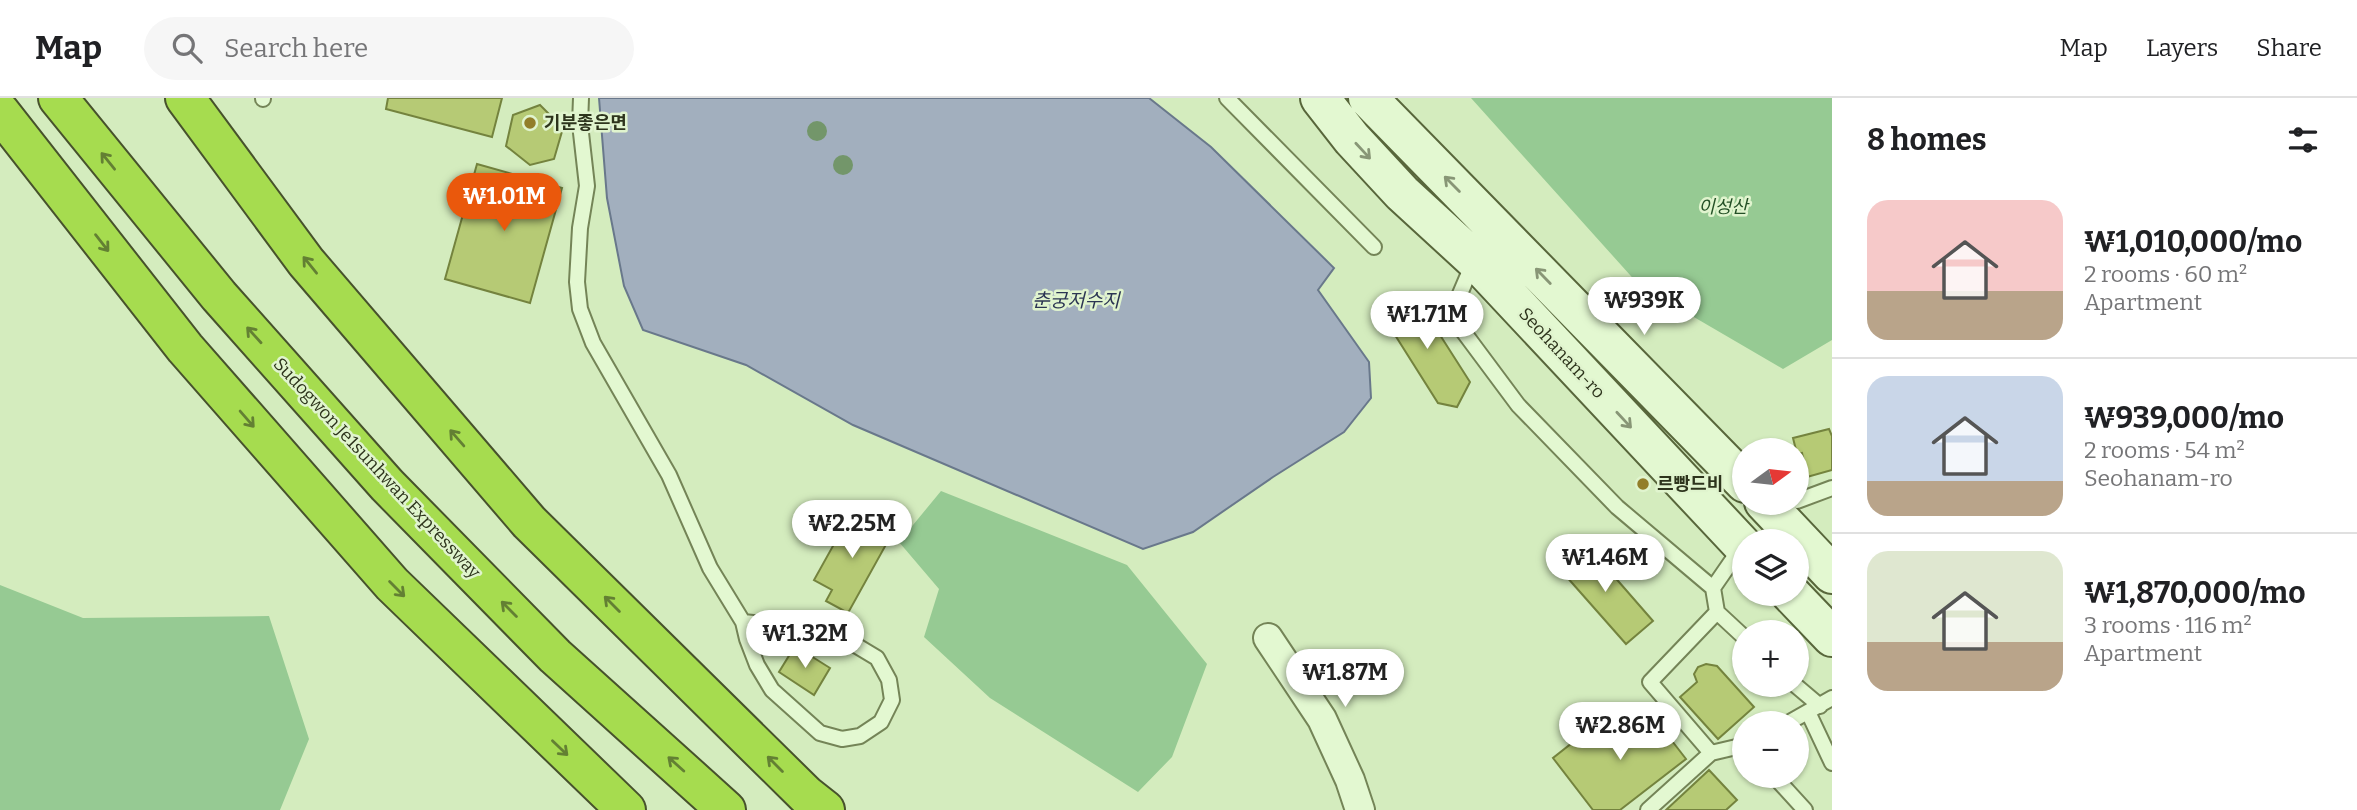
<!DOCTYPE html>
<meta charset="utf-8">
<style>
:root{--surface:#fff;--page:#f6f6f6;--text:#202124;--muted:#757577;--line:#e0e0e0;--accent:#ea580c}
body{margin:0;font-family:Bitter,"Noto Sans KR",serif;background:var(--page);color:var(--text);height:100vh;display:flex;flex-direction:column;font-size:26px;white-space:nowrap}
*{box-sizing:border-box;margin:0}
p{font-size:23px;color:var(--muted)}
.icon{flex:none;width:38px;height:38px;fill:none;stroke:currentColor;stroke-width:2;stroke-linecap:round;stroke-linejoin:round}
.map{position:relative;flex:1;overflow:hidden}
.sheet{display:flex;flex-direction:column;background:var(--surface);width:525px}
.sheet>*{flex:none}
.needle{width:46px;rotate:75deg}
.tools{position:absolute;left:1732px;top:340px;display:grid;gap:14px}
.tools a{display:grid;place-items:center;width:77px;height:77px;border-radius:50%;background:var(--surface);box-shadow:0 2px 5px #0004;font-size:35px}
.price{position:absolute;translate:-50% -60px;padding:0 16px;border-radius:24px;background:#fff;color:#222;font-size:23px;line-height:46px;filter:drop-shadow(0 2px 4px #0008)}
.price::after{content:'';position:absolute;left:50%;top:42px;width:21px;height:16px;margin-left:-10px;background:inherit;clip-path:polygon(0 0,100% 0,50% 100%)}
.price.current{background:var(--accent);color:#fff}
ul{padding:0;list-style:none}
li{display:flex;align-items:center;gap:21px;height:175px;padding:0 35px}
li+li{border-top:2px solid var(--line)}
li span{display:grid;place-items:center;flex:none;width:196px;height:140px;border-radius:21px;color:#555}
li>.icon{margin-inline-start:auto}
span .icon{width:84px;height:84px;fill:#fffc;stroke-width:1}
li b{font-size:30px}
h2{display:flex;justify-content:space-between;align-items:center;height:84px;padding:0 35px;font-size:30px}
header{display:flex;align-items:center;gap:42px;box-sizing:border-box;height:98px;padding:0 35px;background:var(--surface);border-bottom:2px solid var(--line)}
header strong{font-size:33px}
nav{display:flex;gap:38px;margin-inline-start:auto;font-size:24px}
.search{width:490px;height:63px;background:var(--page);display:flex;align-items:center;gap:18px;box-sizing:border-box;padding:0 24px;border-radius:38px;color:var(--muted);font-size:26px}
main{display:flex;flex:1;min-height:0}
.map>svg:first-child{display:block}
.green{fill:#96ca93}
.water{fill:#a2afbe;stroke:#69788b;stroke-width:2}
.building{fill:#b6ca75;stroke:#74833e;stroke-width:2}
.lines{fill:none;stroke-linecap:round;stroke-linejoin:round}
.lane-casing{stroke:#748457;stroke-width:18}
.street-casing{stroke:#748457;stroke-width:32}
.secondary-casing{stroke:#58663b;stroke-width:42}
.highway-casing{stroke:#47522c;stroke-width:42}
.lane{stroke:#e3f8d1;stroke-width:14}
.street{stroke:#e3f8d1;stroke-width:28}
.secondary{stroke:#e3f8d1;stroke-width:38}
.highway{stroke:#a6dc4f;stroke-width:38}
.tree{fill:#73966a}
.oneway{stroke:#889676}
.oneway2{stroke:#638033}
.poi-dot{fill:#927e29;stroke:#e0f4ce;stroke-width:2.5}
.labels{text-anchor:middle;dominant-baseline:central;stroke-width:5;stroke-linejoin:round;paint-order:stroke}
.poi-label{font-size:18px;font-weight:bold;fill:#2d341c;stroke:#e0f4ce;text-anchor:start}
.park-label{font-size:18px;font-style:italic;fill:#235026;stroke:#e0f4ce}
.street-label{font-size:18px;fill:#2d341c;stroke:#e0f4ce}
.water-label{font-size:19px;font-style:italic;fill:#2b3553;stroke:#e0f4ce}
</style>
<header>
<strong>Map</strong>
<div class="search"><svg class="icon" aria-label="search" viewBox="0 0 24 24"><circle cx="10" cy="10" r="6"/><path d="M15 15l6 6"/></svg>Search here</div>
<nav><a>Map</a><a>Layers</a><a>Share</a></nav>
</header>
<main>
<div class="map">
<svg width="1832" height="712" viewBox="0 0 1832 712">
<rect width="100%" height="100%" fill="#d4ecbe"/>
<path class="green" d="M1471,0H1832V242L1783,271L1639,187Z
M941,393L1127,467L1207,566L1172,659L1138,694L990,600L924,539L939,491L899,444Z
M0,487L83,520L269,518L309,641L280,712H0Z"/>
<path class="water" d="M599,0H1149L1211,49L1334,170L1318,192L1369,264L1371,300L1344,334L1273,379L1193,434L1143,451L853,327L746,267L643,232L624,188L607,100Z"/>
<path class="building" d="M388,0H502L492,39L386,11Z
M540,7L563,30L554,61L530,67L506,48L513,17Z
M477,66L562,90L530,205L445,181Z
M1394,201H1417L1470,284L1457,309L1438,305L1383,218Z
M1829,331L1832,338V372L1807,379L1802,355L1797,356L1793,340Z
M853,412L893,434L848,515L826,503L832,492L814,482Z
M1585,445L1653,523L1626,546L1558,469Z
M795,548L830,570L814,597L779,574Z
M1706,566L1717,568L1754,609L1718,641L1680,599L1697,584L1694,576L1698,569Z
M1645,608L1686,661L1620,712H1593L1553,660L1591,630L1601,643Z
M1709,672L1737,702L1726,712H1666Z"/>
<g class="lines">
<g class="lane-casing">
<path id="lane" d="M581,0L580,26L587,88L580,130L577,184L580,211L593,245L669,377L710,470L743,524L747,541L757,567L772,592L820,635L842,641L860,638L881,624L892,602L889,582L877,560L847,542L806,530L743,524
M1227,0L1374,149
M263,1V0
M1474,163L1451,217L1518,307L1617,409L1713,490L1733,461L1743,451
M1797,403L1832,390
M1717,514L1745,540
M1794,586L1820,608
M1808,614L1832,665
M1788,625L1832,600
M1711,655L1745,647
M1773,677L1805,712
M1648,712L1711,655L1650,584L1717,514L1713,490"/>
</g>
<g class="street-casing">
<path id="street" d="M1268,540L1322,621L1350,682L1360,712"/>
</g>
<g class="secondary-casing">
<path id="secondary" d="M1320,0L1352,41L1402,95L1475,162L1745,450
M1368,0L1745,385
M1764,404L1832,476
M1790,495L1832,539"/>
</g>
<g class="highway-casing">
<path id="highway" d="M58,0L219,198L387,387L555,558L726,712
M185,0L306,164L529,424L806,697L825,712
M0,14L185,250L392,486L626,712"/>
</g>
<use href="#lane" class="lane"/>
<use href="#street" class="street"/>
<use href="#secondary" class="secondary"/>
<use href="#highway" class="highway"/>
</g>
<g class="tree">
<circle cx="817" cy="33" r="10"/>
<circle cx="843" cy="67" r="10"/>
</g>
<defs><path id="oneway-shaft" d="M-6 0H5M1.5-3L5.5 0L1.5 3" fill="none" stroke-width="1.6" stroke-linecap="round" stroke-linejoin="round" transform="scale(1.75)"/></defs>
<g class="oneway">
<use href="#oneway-shaft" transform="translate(1363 53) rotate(47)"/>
<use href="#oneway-shaft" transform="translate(1452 86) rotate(-135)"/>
<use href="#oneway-shaft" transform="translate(1543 178) rotate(-134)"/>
<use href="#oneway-shaft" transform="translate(1624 322) rotate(47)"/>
</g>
<g class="oneway2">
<use href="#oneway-shaft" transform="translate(108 63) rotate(-129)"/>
<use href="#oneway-shaft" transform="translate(102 145) rotate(52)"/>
<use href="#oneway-shaft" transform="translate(310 167) rotate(-129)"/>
<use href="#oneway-shaft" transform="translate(254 237) rotate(-132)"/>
<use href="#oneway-shaft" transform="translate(247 321) rotate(49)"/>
<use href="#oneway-shaft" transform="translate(457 340) rotate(-131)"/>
<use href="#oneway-shaft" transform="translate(397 491) rotate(45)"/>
<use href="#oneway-shaft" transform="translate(612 506) rotate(-135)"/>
<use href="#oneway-shaft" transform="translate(509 511) rotate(-135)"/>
<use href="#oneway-shaft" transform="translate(560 650) rotate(44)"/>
<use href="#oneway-shaft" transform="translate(676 666) rotate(-138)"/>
<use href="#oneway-shaft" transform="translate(775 666) rotate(-135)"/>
</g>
<g class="poi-dot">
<circle cx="530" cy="25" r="7"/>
<circle cx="1643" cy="386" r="7"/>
</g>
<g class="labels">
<g class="poi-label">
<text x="544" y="25">기분좋은면</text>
<text x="1657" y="386">르빵드비</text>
</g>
<g class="park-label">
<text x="1723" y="109">이성산</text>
</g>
<g class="street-label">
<text transform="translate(1562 255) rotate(47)">Seohanam-ro</text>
<text transform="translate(377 370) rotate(47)">Sudogwon Je1sunhwan Expressway</text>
</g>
<g class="water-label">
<text x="1076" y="202">춘궁저수지</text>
</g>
</g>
</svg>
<div class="tools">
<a><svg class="needle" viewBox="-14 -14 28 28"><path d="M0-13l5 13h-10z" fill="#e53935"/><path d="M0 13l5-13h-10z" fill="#757577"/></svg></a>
<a><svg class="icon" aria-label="layers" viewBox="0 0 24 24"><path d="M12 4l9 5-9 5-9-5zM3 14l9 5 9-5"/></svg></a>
<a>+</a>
<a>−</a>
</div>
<b class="price current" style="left:504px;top:135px">₩1.01M</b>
<b class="price" style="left:1644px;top:239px">₩939K</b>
<b class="price" style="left:1427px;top:253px">₩1.71M</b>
<b class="price" style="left:852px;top:462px">₩2.25M</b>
<b class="price" style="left:1605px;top:496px">₩1.46M</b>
<b class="price" style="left:805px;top:572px">₩1.32M</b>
<b class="price" style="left:1345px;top:611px">₩1.87M</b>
<b class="price" style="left:1620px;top:664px">₩2.86M</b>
</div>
<section class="sheet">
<h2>8 homes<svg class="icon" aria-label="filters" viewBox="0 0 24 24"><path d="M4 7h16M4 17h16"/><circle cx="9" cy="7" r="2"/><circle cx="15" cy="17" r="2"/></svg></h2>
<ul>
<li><span style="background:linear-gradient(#f6c9c9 65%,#b9a48a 0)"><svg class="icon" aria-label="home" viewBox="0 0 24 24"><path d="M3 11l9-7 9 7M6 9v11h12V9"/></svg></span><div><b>₩1,010,000/mo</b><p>2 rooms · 60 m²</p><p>Apartment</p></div></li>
<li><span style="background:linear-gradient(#c9d6e8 75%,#b9a48a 0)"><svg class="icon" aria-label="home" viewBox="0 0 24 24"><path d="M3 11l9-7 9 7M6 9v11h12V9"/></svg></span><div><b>₩939,000/mo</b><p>2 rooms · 54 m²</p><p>Seohanam-ro</p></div></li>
<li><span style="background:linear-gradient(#dfe7d0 65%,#b9a48a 0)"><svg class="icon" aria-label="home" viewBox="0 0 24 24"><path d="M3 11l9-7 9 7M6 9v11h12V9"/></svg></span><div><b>₩1,870,000/mo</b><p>3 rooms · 116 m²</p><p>Apartment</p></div></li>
</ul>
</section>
</main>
